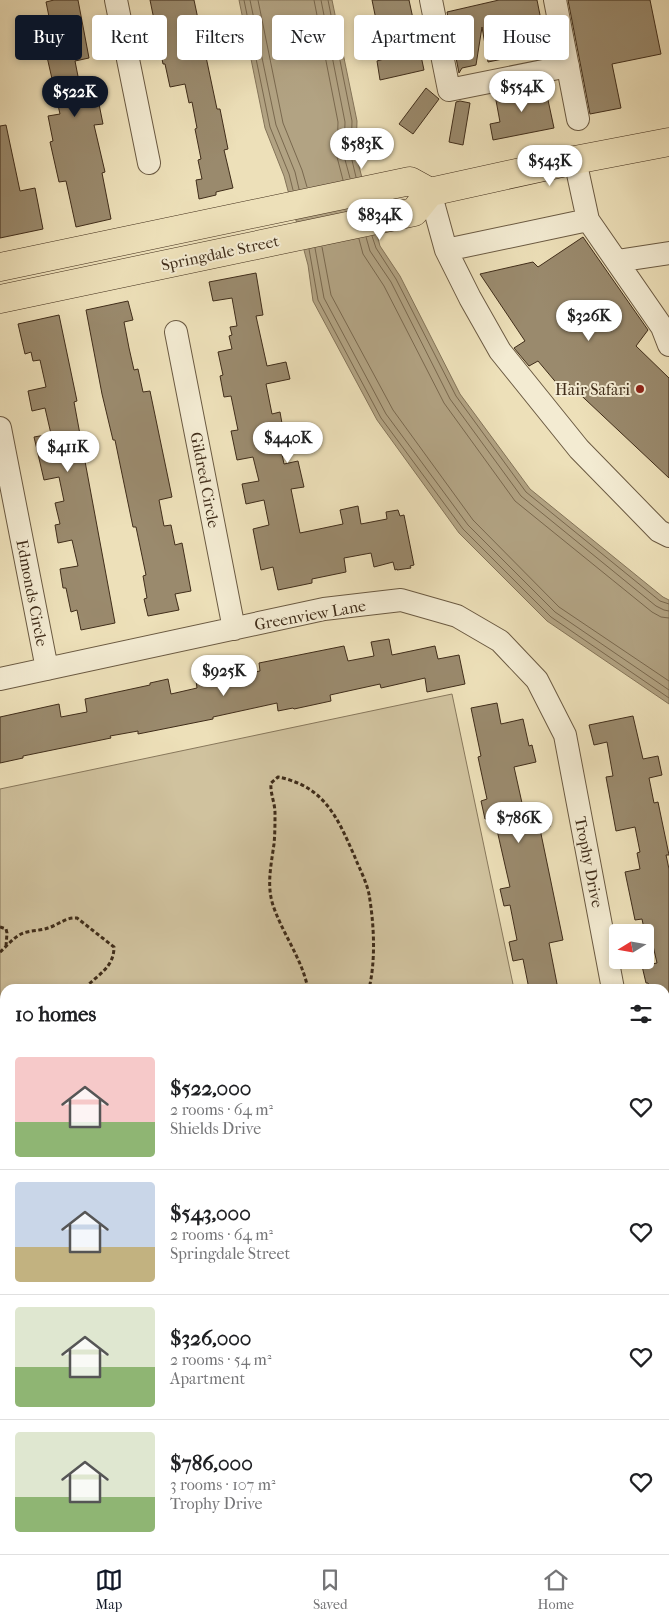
<!DOCTYPE html>
<meta charset="utf-8">
<style>
:root{--surface:#fff;--page:#f2f2f2;--text:#202124;--muted:#757577;--line:#e0e0e0;--accent:#111827}
body{margin:0;font-family:"IM FELL French Canon",serif;background:var(--page);color:var(--text);height:100vh;display:flex;flex-direction:column;font-size:19px;white-space:nowrap}
*{box-sizing:border-box;margin:0}
p{font-size:16px;color:var(--muted)}
.icon{flex:none;width:28px;height:28px;fill:none;stroke:currentColor;stroke-width:2;stroke-linecap:round;stroke-linejoin:round}
.map{position:relative;flex:1;overflow:hidden}
.sheet{position:absolute;left:0px;top:984px;width:670px;height:571px;display:flex;flex-direction:column;background:var(--surface);border-radius:15px 15px 0 0;box-shadow:0 2px 8px #0003}
.sheet>*{flex:none}
.hud{position:absolute;left:15px;top:15px;width:640px;height:45px;display:flex;gap:10px}
.needle{width:32px;rotate:259deg}
.tools{position:absolute;left:609px;top:924px;display:grid;gap:10px}
.tools a{display:grid;place-items:center;width:45px;height:45px;border-radius:5px;background:var(--surface);box-shadow:0 2px 8px #0003;font-size:25px}
.price{position:absolute;translate:-50% -42px;padding:0 11px;border-radius:18px;background:#fff;color:#222;font-size:16px;line-height:32px;filter:drop-shadow(0 1px 2px #0008)}
.price::after{content:'';position:absolute;left:50%;top:30px;width:15px;height:11px;margin-left:-8px;background:inherit;clip-path:polygon(0 0,100% 0,50% 100%)}
.price.selected{background:var(--accent);color:#fff}
ul{padding:0;list-style:none}
li{display:flex;align-items:center;gap:15px;height:125px;padding:0 15px}
li+li{border-top:1px solid var(--line)}
li span{display:grid;place-items:center;flex:none;width:140px;height:100px;border-radius:5px;color:#555}
li>.icon{margin-inline-start:auto}
span .icon{width:60px;height:60px;fill:#fffc;stroke-width:1}
li b{font-size:21px}
h2{display:flex;justify-content:space-between;align-items:center;height:60px;padding:0 15px;font-size:21px}
.pill{padding:0 18px;border-radius:5px;background:var(--surface);box-shadow:0 2px 8px #0003;font-size:18px;line-height:45px}
.pill.selected{background:var(--accent);color:#fff}
.tabs{display:flex;justify-content:space-around;align-items:center;height:70px;border-top:1px solid var(--line);background:var(--surface);font-size:14px;color:var(--muted)}
.tabs a{display:grid;justify-items:center;gap:2px}
.tabs .selected{color:var(--accent)}
.map>svg:first-child{display:block}
.green{fill:#d0c29e;stroke:#88785c}
.water{fill:#b2a383;stroke:#847459}
.lines{fill:none;stroke-linecap:round;stroke-linejoin:round}
.shore{stroke:#79684e;stroke-width:1}
.building{fill:#9a8a6d;stroke:#402d1a}
.minor-casing{stroke:#6b5a42;stroke-width:24}
.major-casing{stroke:#402d1a;stroke-width:29}
.path{stroke:#402d1a;stroke-width:3;stroke-dasharray:4 2.5;stroke-linecap:butt}
.minor{stroke:#f3ebd2;stroke-width:22}
.major{stroke:#ede0b9;stroke-width:28}
.poi-dot{fill:#8f2418;stroke:#f3ebd2;stroke-width:2}
.labels{text-anchor:middle;dominant-baseline:central;stroke-width:4;stroke-linejoin:round;paint-order:stroke}
.street-label{font-size:16px;fill:#402d1a;stroke:#f3ebd2}
.poi-label{font-size:16px;fill:#402d1a;stroke:#f3ebd2;text-anchor:end}
</style>
<div class="map">
<svg width="669" height="1554" viewBox="0 0 669 1554">
<rect width="100%" height="100%" fill="#ede0b9"/>
<filter id="stains"><feTurbulence type="fractalNoise" baseFrequency=".004" numOctaves="4"/><feColorMatrix values="0 0 0 0 .2 0 0 0 0 .09 0 0 0 0 .02 0 0 0 .5 -.17"/></filter>
<radialGradient id="worn" r=".72"><stop offset=".6" stop-color="#630" stop-opacity="0"/><stop offset="1" stop-color="#630" stop-opacity=".3"/></radialGradient>
<path class="green" d="M452,694L514,989H5V1550H665V1155H669V1554H0V789Z"/>
<path class="water" d="M239,0H332L357,121L356,155L380,246L400,276L460,394L530,489L663,597L669,600V704L547,621L459,533L377,420L313,301L308,265L284,176L265,128Z"/>
<g class="lines">
<path class="shore" d="M244,0L270,127L289,174L293,190
M250,0L276,125L295,172L299,189
M258,0L283,123L302,170L307,187
M314,0L338,122L337,157L343,180
M321,0L345,122L344,156L350,178
M328,0L352,121L351,156L356,177
M372,236L376,248L396,279L456,396L526,492L660,601L669,604
M366,237L370,251L391,282L450,399L521,496L656,606L664,610L669,611
M359,239L363,254L384,286L444,403L515,501L652,612L661,617L669,618
M322,247L331,295L393,410L473,520L559,607L669,681
M315,248L324,298L386,414L468,525L555,612L669,690
M309,249L318,300L381,418L463,529L551,617L669,698"/>
</g>
<path class="building" d="M54,0H78L89,58L75,61L84,107L99,104L103,124L94,125L105,172L102,173L111,219L76,227L66,181L59,182L50,142L53,141L48,116L60,114L45,48L55,46L46,2Z
M150,0H194L217,109H220L228,149L224,150L233,188L216,192V195L199,199L196,180L202,179L198,160L201,159L195,129L197,128L192,102L189,103L185,84L170,87L165,64H163Z
M372,0H409L424,70L380,80L377,61L384,59Z
M499,0H537L547,50L488,62L482,27L476,65L462,68L459,73L447,12Z
M568,0H650L661,54L612,64L621,108L590,114Z
M545,86L554,128L493,140L490,124L500,122L495,95Z
M426,88L439,99L413,134L399,124Z
M460,101L470,103L463,145L449,142L456,102Z
M6,125L20,191L35,188L43,229L0,238V126Z
M583,237L648,330L636,346L669,378V478L569,384L559,386L538,361L529,366L514,348L525,341L480,274L533,262L538,267Z
M256,273L263,315L256,316L267,366L286,362L290,379L266,384L272,414L280,412L283,429L277,430L284,464L298,461L304,487L291,489L300,533L343,524L340,510L358,506L361,524L387,519L386,512L398,510L400,516L404,515L414,565L410,566L411,568L397,570V569L395,570L393,562L374,567L371,553L344,558L346,572L312,579V583L278,590L273,567L261,570L253,529L269,525L264,500L246,504L242,484L259,481L253,457L237,460L231,431L238,430L231,396L224,397L220,376L223,375L218,352L232,349L229,336L232,335L230,327L237,326L232,298L213,301L209,282Z
M128,301L133,320L124,322L129,348L134,370L138,369L143,392L150,391L172,497L159,500L164,526L171,525L175,545L182,543L191,591L175,594L179,610L148,616L144,599L147,598L143,576L146,575L136,527H133L115,440H113L102,394L86,310Z
M59,315L77,401L74,402L115,623L81,630L77,610L71,612L66,588H63L60,569L78,566L72,540L58,543L55,525L60,524L55,503L64,501L59,477L44,480L34,437L51,434L45,408L32,411L28,391L46,387L40,360L33,361L31,352L25,354L18,324Z
M389,639L392,655L435,646L438,659L459,655L465,684L427,692L425,678L381,688L380,684L330,695L331,701L294,709L293,708L278,711L277,703L213,717V719L138,734V731L110,736L111,738L23,756V758L0,763V717L59,704L61,717L87,712L85,699L150,685V683L168,679L171,694L197,688L196,681L219,676L218,672L233,669L235,676L260,671L259,663L344,646L348,661L374,656L371,642Z
M497,703L501,724L523,719L529,746L532,745L536,762L514,767L524,812L546,808L550,827L540,829L563,940L549,943L558,989H529L523,959L513,961L509,942L517,940L510,905L504,906L500,889L510,887L494,817L485,819L481,801L487,799L478,757L481,756L471,708Z
M633,716L643,759L658,756L662,775L649,778L654,803L658,802L669,855H666L669,869V993L665,994V989H650L648,983H646L642,966L657,963L651,937L648,938L646,929H644L642,919L635,920L625,872L640,869L637,853L640,852L635,827L616,831L606,777L613,776L607,742L594,745L589,725Z"/>
<g class="lines">
<g class="minor-casing">
<path id="minor" d="M116,0L149,163
M431,0L449,90L568,66
M555,0L578,119
M575,160L588,220L662,327L669,345
M430,192L446,250L470,298L500,351L579,449L659,531L669,536
M446,250L588,220
M617,261L669,253
M176,332L234,629
M0,428L47,669
M0,679L324,609L401,600L457,616L500,641L537,680L565,735L613,989
M665,1055L669,1054
M665,1166L669,1165"/>
</g>
<g class="major-casing">
<path id="major" d="M0,267L410,181L430,192L575,160L669,142
M0,299L414,212L430,192"/>
</g>
<path class="path" d="M0,927L6,929L7,933L6,946
M0,952C7,946 13,938 21,934C29,930 40,931 48,928C58,925 66,917 77,918L114,947C114,968 97,975 84,989
M308,989C302,959 284,936 274,908C266,887 271,866 274,844C275,834 275,823 275,813C275,803 270,793 271,783L278,777C285,778 293,781 300,784C330,798 341,826 354,855C359,868 366,880 369,894C374,924 376,959 369,989
M0,1001L5,1006
M0,1268L5,1270
M0,1375H5
M665,1417L669,1409
M0,1426L5,1428
M165,1550L166,1554
M310,1554L312,1550
M445,1554L447,1550
M592,1554L594,1550"/>
<use href="#minor" class="minor"/>
<use href="#major" class="major"/>
</g>
<circle class="poi-dot" cx="640" cy="389" r="5"/>
<g class="labels">
<g class="street-label">
<text transform="translate(220 253) rotate(-12)">Springdale Street</text>
<text transform="translate(205 480) rotate(79)">Gildred Circle</text>
<text transform="translate(32 593) rotate(79)">Edmonds Circle</text>
<text transform="translate(310 615) rotate(-10)">Greenview Lane</text>
<text transform="translate(589 862) rotate(79)">Trophy Drive</text>
</g>
<g class="poi-label">
<text x="630" y="389">Hair Safari</text>
</g>
</g>
<rect width="100%" height="100%" filter="url(#stains)"/>
<rect width="100%" height="100%" fill="url(#worn)"/>
</svg>
<div class="tools">
<a><svg class="needle" viewBox="-14 -14 28 28"><path d="M0-13l5 13h-10z" fill="#e53935"/><path d="M0 13l5-13h-10z" fill="#757577"/></svg></a>
</div>
<b class="price" style="left:522px;top:113px">$554K</b>
<b class="price selected" style="left:75px;top:118px">$522K</b>
<b class="price" style="left:362px;top:170px">$583K</b>
<b class="price" style="left:550px;top:187px">$543K</b>
<b class="price" style="left:380px;top:241px">$834K</b>
<b class="price" style="left:589px;top:342px">$326K</b>
<b class="price" style="left:288px;top:464px">$440K</b>
<b class="price" style="left:68px;top:473px">$411K</b>
<b class="price" style="left:224px;top:697px">$925K</b>
<b class="price" style="left:519px;top:844px">$786K</b>
<div class="hud">
<a class="pill selected">Buy</a>
<a class="pill">Rent</a>
<a class="pill">Filters</a>
<a class="pill">New</a>
<a class="pill">Apartment</a>
<a class="pill">House</a>
</div>
<section class="sheet">
<h2>10 homes<svg class="icon" aria-label="filters" viewBox="0 0 24 24"><path d="M4 7h16M4 17h16"/><circle cx="9" cy="7" r="2"/><circle cx="15" cy="17" r="2"/></svg></h2>
<ul>
<li><span style="background:linear-gradient(#f6c9c9 65%,#8fb573 0)"><svg class="icon" aria-label="home" viewBox="0 0 24 24"><path d="M3 11l9-7 9 7M6 9v11h12V9"/></svg></span><div><b>$522,000</b><p>2 rooms · 64 m²</p><p>Shields Drive</p></div><svg class="icon" aria-label="heart" viewBox="0 0 24 24"><path d="M12 20l-8-8c-3-5 5-10 8-4 3-6 11-1 8 4z"/></svg></li>
<li><span style="background:linear-gradient(#c9d6e8 65%,#c2b280 0)"><svg class="icon" aria-label="home" viewBox="0 0 24 24"><path d="M3 11l9-7 9 7M6 9v11h12V9"/></svg></span><div><b>$543,000</b><p>2 rooms · 64 m²</p><p>Springdale Street</p></div><svg class="icon" aria-label="heart" viewBox="0 0 24 24"><path d="M12 20l-8-8c-3-5 5-10 8-4 3-6 11-1 8 4z"/></svg></li>
<li><span style="background:linear-gradient(#dfe7d0 60%,#8fb573 0)"><svg class="icon" aria-label="home" viewBox="0 0 24 24"><path d="M3 11l9-7 9 7M6 9v11h12V9"/></svg></span><div><b>$326,000</b><p>2 rooms · 54 m²</p><p>Apartment</p></div><svg class="icon" aria-label="heart" viewBox="0 0 24 24"><path d="M12 20l-8-8c-3-5 5-10 8-4 3-6 11-1 8 4z"/></svg></li>
<li><span style="background:linear-gradient(#dfe7d0 65%,#8fb573 0)"><svg class="icon" aria-label="home" viewBox="0 0 24 24"><path d="M3 11l9-7 9 7M6 9v11h12V9"/></svg></span><div><b>$786,000</b><p>3 rooms · 107 m²</p><p>Trophy Drive</p></div><svg class="icon" aria-label="heart" viewBox="0 0 24 24"><path d="M12 20l-8-8c-3-5 5-10 8-4 3-6 11-1 8 4z"/></svg></li>
</ul>
</section>
</div>
<nav class="tabs">
<a class="selected"><svg class="icon" aria-label="map" viewBox="0 0 24 24"><path d="M3 6l6-2 6 2 6-2v14l-6 2-6-2-6 2zM9 4v14M15 6v14"/></svg>Map</a>
<a><svg class="icon" aria-label="saved" viewBox="0 0 24 24"><path d="M7 4h10v16l-5-4-5 4z"/></svg>Saved</a>
<a><svg class="icon" aria-label="home" viewBox="0 0 24 24"><path d="M3 11l9-7 9 7M6 9v11h12V9"/></svg>Home</a>
</nav>
